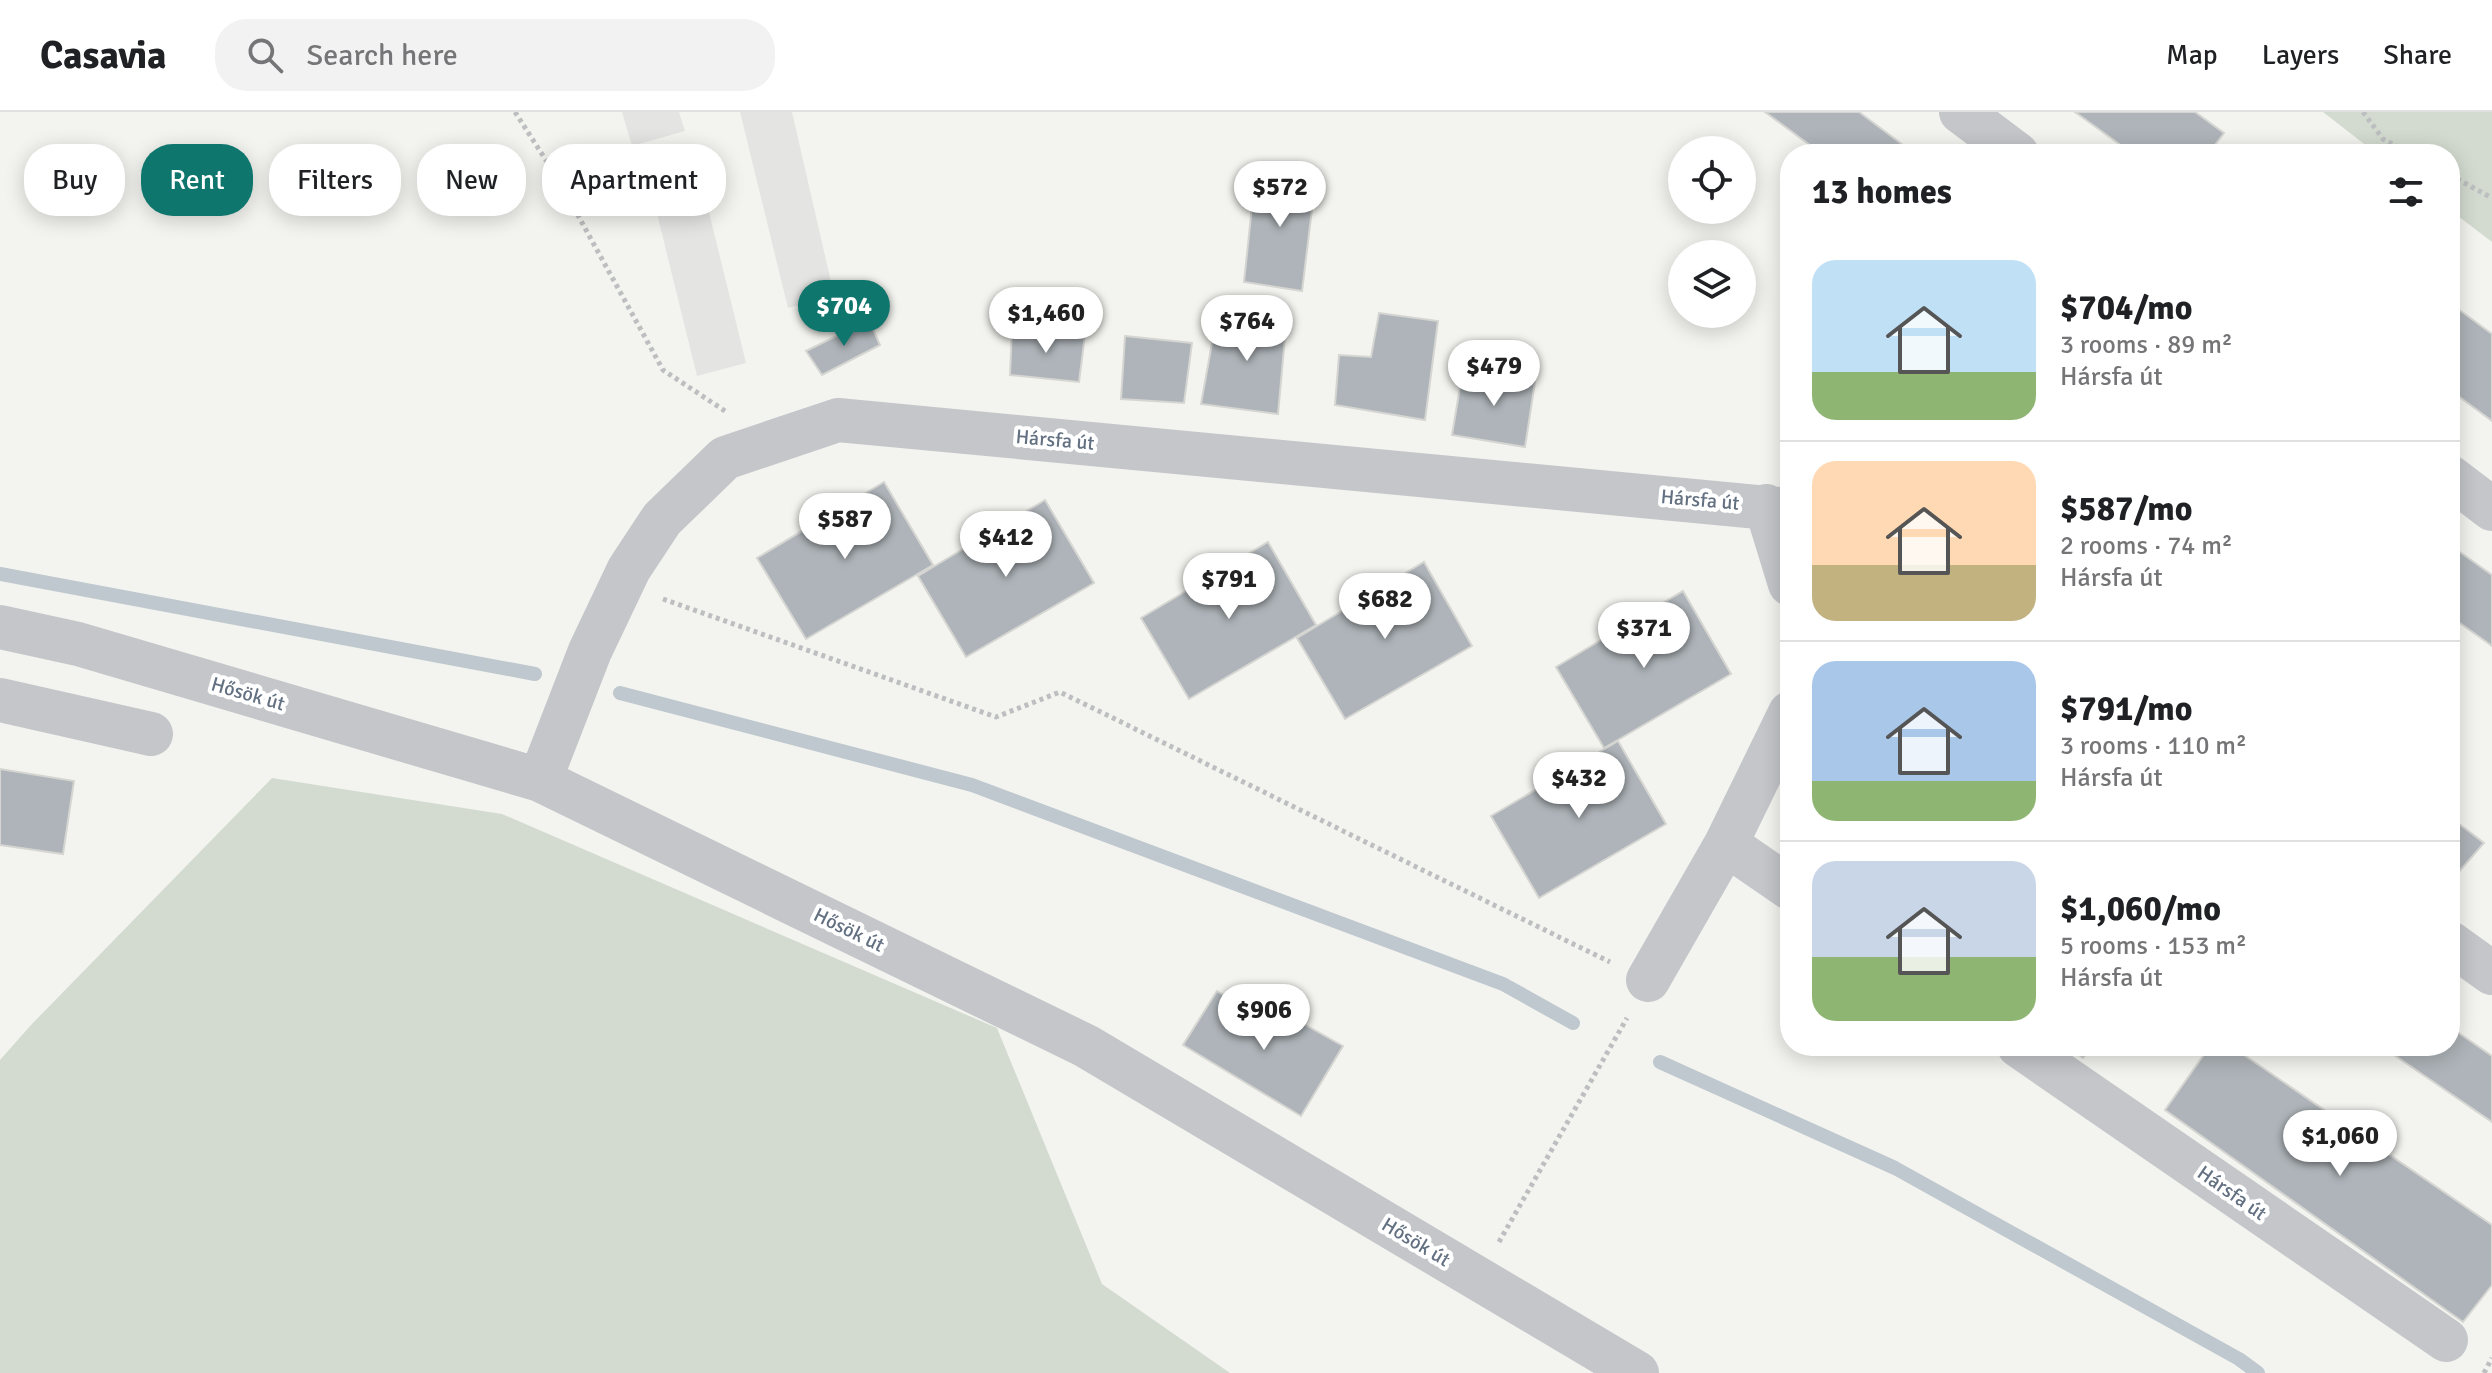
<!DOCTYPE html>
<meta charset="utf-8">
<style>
:root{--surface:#fff;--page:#f2f2f2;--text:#202124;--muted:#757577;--line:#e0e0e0;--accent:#0f766e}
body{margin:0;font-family:Signika,sans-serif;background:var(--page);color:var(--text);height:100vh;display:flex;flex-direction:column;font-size:30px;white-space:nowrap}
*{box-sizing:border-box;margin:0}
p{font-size:26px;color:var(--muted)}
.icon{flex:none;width:44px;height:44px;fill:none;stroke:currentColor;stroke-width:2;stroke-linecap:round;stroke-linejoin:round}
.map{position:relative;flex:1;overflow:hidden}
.details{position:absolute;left:1780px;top:32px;width:680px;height:912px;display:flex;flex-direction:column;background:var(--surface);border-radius:32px;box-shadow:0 4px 20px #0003}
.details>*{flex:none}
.banner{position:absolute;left:24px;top:32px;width:760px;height:72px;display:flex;gap:16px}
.fabs{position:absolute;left:1668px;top:24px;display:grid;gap:16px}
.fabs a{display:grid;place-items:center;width:88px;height:88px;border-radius:50%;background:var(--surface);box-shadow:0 4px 20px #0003;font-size:40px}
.price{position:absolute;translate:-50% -68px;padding:0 18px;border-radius:28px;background:#fff;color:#222;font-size:26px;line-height:52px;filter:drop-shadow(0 2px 4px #0008)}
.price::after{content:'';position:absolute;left:50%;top:48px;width:24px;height:18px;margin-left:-12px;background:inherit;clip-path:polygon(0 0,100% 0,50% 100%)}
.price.active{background:var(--accent);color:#fff}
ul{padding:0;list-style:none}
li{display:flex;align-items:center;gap:24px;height:200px;padding:0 32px}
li+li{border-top:2px solid var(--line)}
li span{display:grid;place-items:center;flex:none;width:224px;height:160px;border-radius:24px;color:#555}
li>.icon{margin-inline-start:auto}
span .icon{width:96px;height:96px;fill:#fffc;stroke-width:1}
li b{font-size:34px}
h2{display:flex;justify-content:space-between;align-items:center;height:96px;padding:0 32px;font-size:34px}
.pill{padding:0 28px;border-radius:32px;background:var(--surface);box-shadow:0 4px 20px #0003;font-size:28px;line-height:72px}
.pill.active{background:var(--accent);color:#fff}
header{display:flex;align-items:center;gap:48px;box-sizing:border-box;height:112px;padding:0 40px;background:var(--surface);border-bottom:2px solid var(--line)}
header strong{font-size:38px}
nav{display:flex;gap:44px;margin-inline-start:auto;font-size:28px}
.search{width:560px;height:72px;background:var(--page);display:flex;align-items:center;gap:20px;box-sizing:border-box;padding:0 28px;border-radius:32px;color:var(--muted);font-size:30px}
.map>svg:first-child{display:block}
.built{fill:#e4e5e3}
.green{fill:#d3dbd0}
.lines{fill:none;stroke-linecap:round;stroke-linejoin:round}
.stream{stroke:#bfc8ce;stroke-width:14}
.building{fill:#aeb4b9;stroke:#d5d5d2;stroke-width:2}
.path{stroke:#bdbec0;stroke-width:5;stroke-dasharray:4 4;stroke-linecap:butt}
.minor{stroke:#c4c6ca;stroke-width:44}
.labels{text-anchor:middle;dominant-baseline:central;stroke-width:8;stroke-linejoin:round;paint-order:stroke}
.street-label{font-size:20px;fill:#627081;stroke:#fff}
</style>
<header>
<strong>Casavia</strong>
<div class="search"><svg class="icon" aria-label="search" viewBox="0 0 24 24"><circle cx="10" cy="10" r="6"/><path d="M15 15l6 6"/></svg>Search here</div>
<nav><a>Map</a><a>Layers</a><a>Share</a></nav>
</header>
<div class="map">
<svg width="2492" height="1261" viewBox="0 0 2492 1261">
<rect width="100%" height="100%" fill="#f3f4ef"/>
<path class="built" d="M622,0H679L685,19L632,34Z
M740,0H792L834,183L788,196Z
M693,35L746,251L697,264L644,49Z"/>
<path class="green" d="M2323,0H2492V130L2450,98V42H2377Z
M272,666L502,702L997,916L1102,1172L1230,1261H0V948L31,913Z"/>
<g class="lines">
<path class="stream" d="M0,462L535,562
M620,581L972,673L1503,872L1573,911
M1660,950L1895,1056L2239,1247L2258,1261"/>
</g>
<path class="building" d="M1765,0H1859L1915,42H1822Z
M2075,0H2195L2224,21L2208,42H2133Z
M1256,56L1316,65L1302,179L1244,170Z
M2450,191L2492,222V309L2450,278Z
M1237,199L1287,203L1278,302L1201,292L1216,209L1235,212Z
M1379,201L1438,209L1425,308L1335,293L1339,243L1371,245Z
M869,208L880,233L822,263L806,239Z
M1012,215L1085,223L1079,270L1010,263Z
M1125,224L1192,231L1184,291L1121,287Z
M1463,257L1535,270L1525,335L1452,323Z
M884,370L933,453L806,527L757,446Z
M1045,388L1094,471L966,545L918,464Z
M1268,430L1316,513L1189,587L1141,506Z
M2450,433L2492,463V534L2450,504Z
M1424,450L1472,534L1345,607L1297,526Z
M1683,479L1731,562L1604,636L1556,555Z
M1618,629L1666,712L1539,786L1491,704Z
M0,657L74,669L63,742L0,733Z
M2450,705L2484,731L2450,770Z
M1217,879L1279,917L1286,902L1343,934L1301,1004L1183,933Z
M2450,915L2492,944V1010L2381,934H2450Z
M2067,934H2093L2083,946Z
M2210,934H2231L2492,1113V1173L2463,1210L2165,998Z"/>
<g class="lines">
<path class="path" d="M515,0L558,67L663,258L725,299
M2363,0L2383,27L2411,42
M2450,63L2492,86
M663,487L996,605L1060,580L1610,850
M1499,1130L1627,906
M2484,1261L2492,1246"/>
<path class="minor" d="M1961,0L2017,42
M2450,365L2492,397
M1766,394L1790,472
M0,515L78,532L540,668L1086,934L1637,1261
M0,588L151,622
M540,668L590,539L629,457L662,407L725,346L838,308L1790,398
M1726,732L1790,776
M2450,831L2492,861
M1648,868L1726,732L1790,601
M2019,934L2446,1228"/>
</g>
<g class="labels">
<g class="street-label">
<text transform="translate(1055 328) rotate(5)">Hársfa út</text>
<text transform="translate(1700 388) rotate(5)">Hársfa út</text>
<text transform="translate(248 582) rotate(16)">Hősök út</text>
<text transform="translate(849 818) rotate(26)">Hősök út</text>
<text transform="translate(2232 1081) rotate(35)">Hársfa út</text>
<text transform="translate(1416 1130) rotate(31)">Hősök út</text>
</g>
</g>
</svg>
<div class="fabs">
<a><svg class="icon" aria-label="locate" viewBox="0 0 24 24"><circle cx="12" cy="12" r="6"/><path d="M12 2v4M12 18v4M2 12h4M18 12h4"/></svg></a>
<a><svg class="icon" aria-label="layers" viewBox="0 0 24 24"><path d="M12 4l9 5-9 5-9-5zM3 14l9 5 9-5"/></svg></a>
</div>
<b class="price" style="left:1280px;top:117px">$572</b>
<b class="price active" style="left:844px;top:236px">$704</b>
<b class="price" style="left:1046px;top:243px">$1,460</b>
<b class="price" style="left:1247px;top:251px">$764</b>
<b class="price" style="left:1494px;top:296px">$479</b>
<b class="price" style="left:845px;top:449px">$587</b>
<b class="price" style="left:1006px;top:467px">$412</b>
<b class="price" style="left:1229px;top:509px">$791</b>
<b class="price" style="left:1385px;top:529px">$682</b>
<b class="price" style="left:1644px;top:558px">$371</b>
<b class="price" style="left:1579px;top:708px">$432</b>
<b class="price" style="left:1264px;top:940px">$906</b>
<b class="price" style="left:2340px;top:1066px">$1,060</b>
<div class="banner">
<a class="pill">Buy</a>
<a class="pill active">Rent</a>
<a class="pill">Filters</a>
<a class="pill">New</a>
<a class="pill">Apartment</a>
</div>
<section class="details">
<h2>13 homes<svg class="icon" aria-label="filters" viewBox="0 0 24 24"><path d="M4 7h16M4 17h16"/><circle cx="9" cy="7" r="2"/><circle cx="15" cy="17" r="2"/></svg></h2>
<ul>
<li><span style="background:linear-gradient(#bfe0f5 70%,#8fb573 0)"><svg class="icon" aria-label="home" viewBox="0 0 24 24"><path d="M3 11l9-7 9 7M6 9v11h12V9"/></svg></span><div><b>$704/mo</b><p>3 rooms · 89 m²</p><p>Hársfa út</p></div></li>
<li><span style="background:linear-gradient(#ffd9b3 65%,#c2b280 0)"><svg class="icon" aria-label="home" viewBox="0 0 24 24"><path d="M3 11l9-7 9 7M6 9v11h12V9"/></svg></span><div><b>$587/mo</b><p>2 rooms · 74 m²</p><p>Hársfa út</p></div></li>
<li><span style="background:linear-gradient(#a9c7e8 75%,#8fb573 0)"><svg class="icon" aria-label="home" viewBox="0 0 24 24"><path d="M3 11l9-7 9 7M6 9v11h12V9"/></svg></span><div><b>$791/mo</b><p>3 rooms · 110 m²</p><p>Hársfa út</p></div></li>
<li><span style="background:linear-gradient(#c9d6e8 60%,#8fb573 0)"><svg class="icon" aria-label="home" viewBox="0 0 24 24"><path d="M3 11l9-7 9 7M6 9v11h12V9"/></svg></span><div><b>$1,060/mo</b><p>5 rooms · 153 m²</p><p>Hársfa út</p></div></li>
</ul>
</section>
</div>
